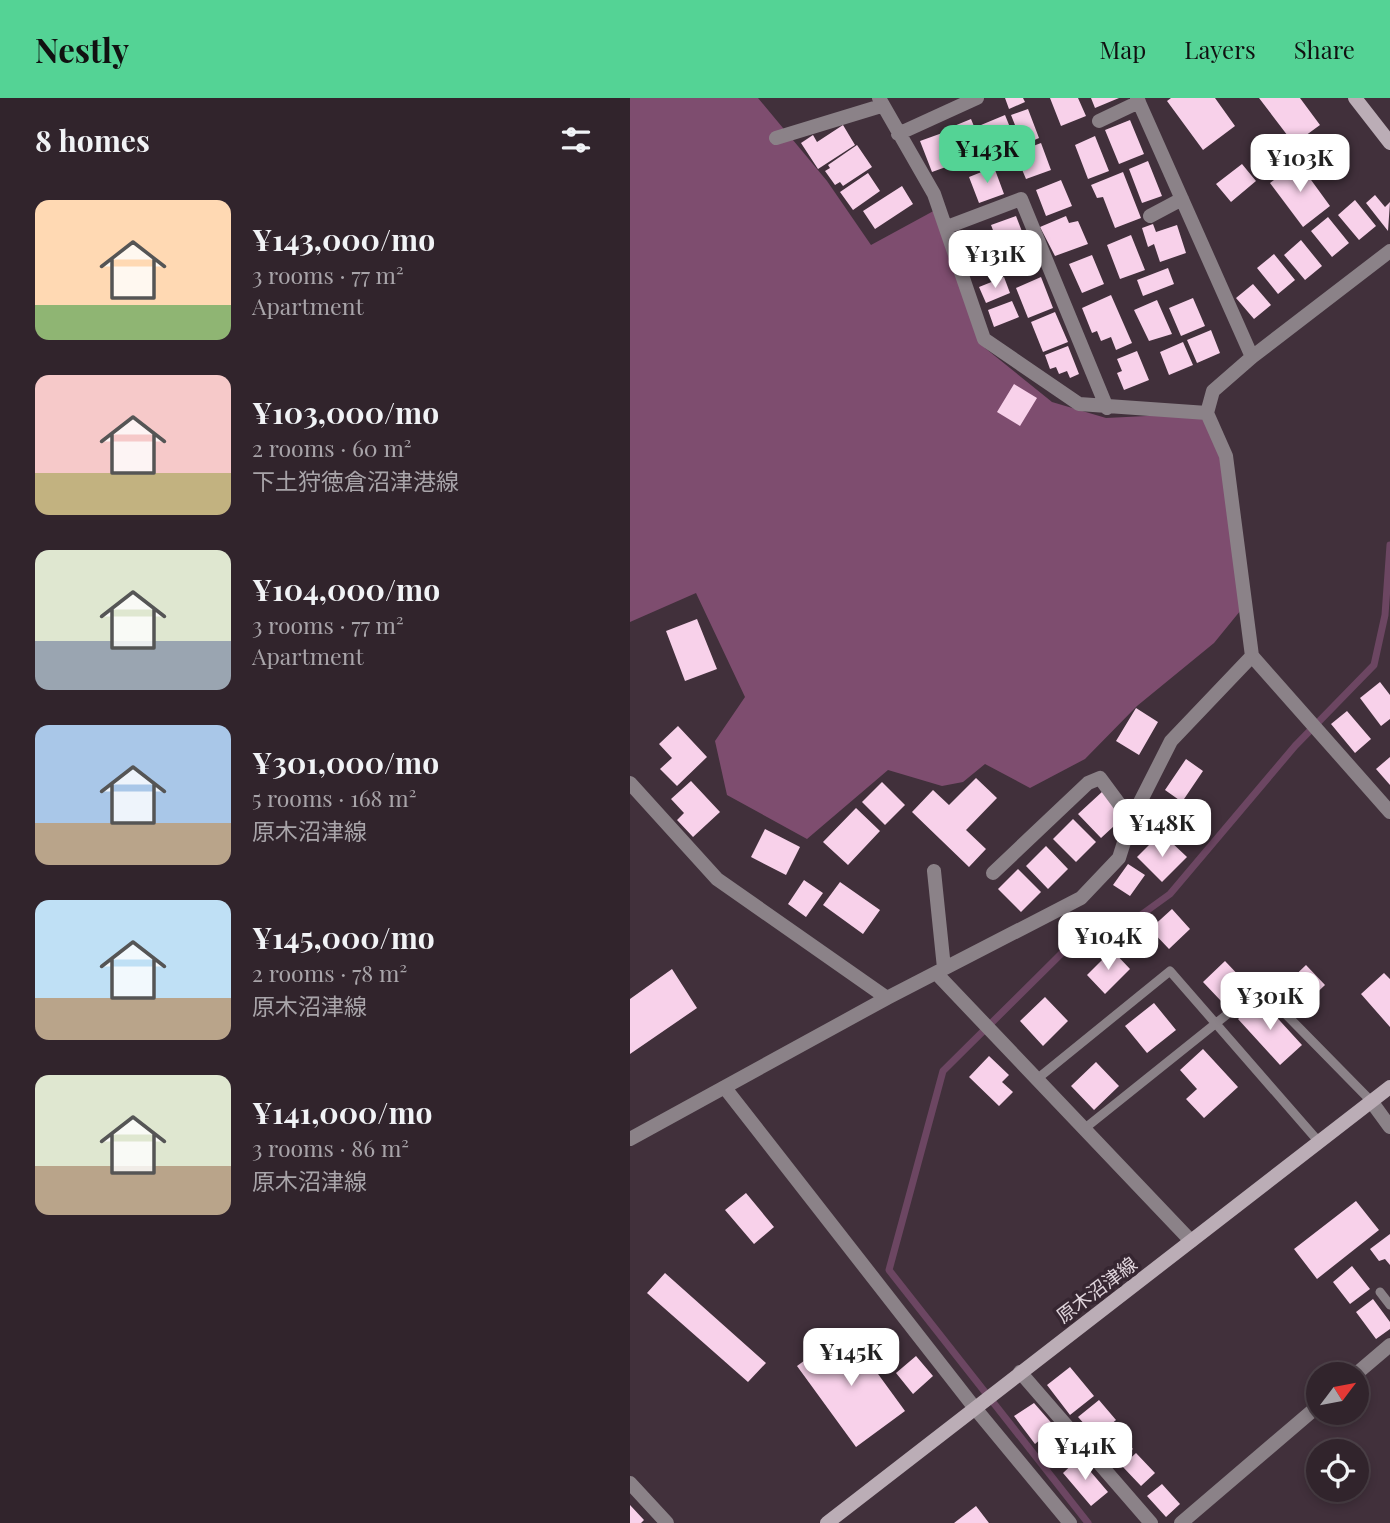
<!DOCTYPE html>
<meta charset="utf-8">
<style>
:root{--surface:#31242c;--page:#392c34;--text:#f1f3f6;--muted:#a8a4a9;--line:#4c4148;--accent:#54d395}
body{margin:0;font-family:"Playfair Display","Noto Sans JP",serif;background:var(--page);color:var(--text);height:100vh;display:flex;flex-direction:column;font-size:26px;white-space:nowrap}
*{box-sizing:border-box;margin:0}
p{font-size:23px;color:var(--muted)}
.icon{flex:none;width:38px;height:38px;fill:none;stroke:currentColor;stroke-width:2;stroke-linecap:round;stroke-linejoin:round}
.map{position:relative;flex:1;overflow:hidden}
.drawer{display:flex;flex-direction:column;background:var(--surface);width:630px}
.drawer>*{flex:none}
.needle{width:46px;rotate:58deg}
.fabs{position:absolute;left:676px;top:1264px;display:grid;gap:14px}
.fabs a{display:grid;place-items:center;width:63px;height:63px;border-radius:50%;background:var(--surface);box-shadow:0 4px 10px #0003,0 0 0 2px var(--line);font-size:35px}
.price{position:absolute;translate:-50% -60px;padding:0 16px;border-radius:14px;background:#fff;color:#222;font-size:23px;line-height:46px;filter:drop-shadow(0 2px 4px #0008)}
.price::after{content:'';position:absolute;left:50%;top:42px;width:21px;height:16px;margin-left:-10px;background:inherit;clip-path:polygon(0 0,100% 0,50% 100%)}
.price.on{background:var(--accent);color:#111}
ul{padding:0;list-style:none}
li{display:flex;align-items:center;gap:21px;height:175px;padding:0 35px}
li span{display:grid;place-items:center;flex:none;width:196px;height:140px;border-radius:14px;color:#555}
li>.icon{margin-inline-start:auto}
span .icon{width:84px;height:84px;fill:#fffc;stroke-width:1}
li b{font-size:30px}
h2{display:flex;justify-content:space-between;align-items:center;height:84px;padding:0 35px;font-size:30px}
header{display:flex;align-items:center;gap:42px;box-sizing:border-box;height:98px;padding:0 35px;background:var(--accent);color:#111}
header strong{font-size:33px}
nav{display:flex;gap:38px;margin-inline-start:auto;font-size:24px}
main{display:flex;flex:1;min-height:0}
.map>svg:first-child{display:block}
.green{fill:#7e4d6f}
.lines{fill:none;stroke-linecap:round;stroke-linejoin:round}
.stream{stroke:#6c4662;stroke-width:7}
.building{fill:#f8d1ea}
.service{stroke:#8b8288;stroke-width:9}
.minor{stroke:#8b8288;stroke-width:14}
.secondary{stroke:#bbadb6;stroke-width:14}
.labels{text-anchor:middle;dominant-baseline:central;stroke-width:7;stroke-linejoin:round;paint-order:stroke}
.street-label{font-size:19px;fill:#e0d5dc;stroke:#362631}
</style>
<header>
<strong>Nestly</strong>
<nav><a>Map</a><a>Layers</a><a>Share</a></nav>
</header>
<main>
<section class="drawer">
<h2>8 homes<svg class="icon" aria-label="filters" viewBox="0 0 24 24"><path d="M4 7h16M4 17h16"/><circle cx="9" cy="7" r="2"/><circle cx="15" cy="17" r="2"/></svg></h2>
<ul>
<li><span style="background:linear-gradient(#ffd9b3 75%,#8fb573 0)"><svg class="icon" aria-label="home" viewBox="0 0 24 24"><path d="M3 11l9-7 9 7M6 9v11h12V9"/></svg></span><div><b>¥143,000/mo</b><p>3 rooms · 77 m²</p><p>Apartment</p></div></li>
<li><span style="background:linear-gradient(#f6c9c9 70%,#c2b280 0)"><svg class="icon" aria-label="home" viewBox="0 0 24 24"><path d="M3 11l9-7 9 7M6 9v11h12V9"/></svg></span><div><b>¥103,000/mo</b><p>2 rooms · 60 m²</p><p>下土狩徳倉沼津港線</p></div></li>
<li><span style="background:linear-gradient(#dfe7d0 65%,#9aa5b1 0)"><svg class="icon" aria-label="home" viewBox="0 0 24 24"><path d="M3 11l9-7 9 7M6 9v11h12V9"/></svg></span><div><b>¥104,000/mo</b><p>3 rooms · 77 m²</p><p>Apartment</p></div></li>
<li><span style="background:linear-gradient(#a9c7e8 70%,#b9a48a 0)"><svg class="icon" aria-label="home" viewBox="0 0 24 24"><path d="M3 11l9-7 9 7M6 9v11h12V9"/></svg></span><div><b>¥301,000/mo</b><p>5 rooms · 168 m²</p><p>原木沼津線</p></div></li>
<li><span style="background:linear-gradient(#bfe0f5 70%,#b9a48a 0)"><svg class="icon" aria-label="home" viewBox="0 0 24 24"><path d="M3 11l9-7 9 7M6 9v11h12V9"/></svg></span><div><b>¥145,000/mo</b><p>2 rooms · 78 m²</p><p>原木沼津線</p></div></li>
<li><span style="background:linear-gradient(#dfe7d0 65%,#b9a48a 0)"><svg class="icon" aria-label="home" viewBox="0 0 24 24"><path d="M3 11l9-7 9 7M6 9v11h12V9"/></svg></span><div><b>¥141,000/mo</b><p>3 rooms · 86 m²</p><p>原木沼津線</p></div></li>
</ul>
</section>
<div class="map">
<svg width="760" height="1425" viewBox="0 0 760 1425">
<rect width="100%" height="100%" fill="#41303b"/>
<path class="green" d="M0,0H128L197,83L241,147L309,110L355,250L422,304L476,320L577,315L599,382L615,507L584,545L507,608L455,661L400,690L355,666L333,684L312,688L258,672L177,741L97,697L85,643L115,599L66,495L0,524Z"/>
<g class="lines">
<path class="stream" d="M458,1425L259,1172L313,973L437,850L493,830L540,796L665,648L744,567L755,517L760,447"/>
</g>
<path class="building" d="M375,0H393L395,4L379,11Z
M420,0H448L456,18L431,28Z
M461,0H489L465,10Z
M541,0H585L605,28L573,52L537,3Z
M629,0H670L690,27L664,46Z
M398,11L409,40L393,47L381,17Z
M375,17L388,49L364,59L351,27Z
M341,21L357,60L335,70L323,39L328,37L324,28Z
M500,22L514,56L489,66L475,32Z
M213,27L225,47L188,71L171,45L183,37L187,44Z
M315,34L327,65L302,74L290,43Z
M465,38L479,73L458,81L445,47Z
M411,45L421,72L396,81L385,55Z
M227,47L242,69L213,88L210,84L205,87L195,73L200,70L198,67Z
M518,63L532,98L512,105L499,71Z
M668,64L700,108L673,129L640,85Z
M612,66L626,83L601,104L586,86Z
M364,69L374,96L349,105L339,79Z
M493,74L511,120L485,130L473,99L467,100L461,87Z
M238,75L250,93L223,112L210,94Z
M431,82L442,108L416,118L406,92Z
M272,88L283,106L245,131L233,113Z
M745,97L755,109L760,104L758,133L736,105Z
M725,102L746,128L729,142L708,117Z
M386,118L398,149L373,158L361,127Z
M436,118L439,125L448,123L458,146L425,158L410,129Z
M698,119L719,145L702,159L681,133Z
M523,126L526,134L547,127L556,155L530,164L524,146L518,149L512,130Z
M357,136L369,168L345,177L333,146Z
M501,137L515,172L490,181L477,147Z
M671,142L692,168L675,182L654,157Z
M644,156L665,182L648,196L627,170Z
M462,157L474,186L452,195L439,166Z
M538,170L544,186L513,198L507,182Z
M374,179L380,195L356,205L349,189Z
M411,179L423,210L398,220L386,190Z
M623,186L641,207L624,221L606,200Z
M481,197L502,245L486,252L481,239L471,243L467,233L462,235L452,210Z
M563,200L575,228L551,238L539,210Z
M527,202L542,236L519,243L504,212Z
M382,203L389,219L364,229L358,212Z
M425,214L438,244L413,254L401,224Z
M581,232L590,255L567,265L557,242Z
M553,244L563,267L539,277L530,254Z
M438,248L449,276L440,280L437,273L429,276L426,269L420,271L415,257Z
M507,253L519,282L494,292L487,275L492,273L487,261Z
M384,286L407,300L390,328L367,314Z
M67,521L87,571L55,583L36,533Z
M750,584L760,597V621L751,628L730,600Z
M506,610L528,624L509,657L486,643Z
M717,613L741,641L725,655L701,626Z
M48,628L77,659L47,688L30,671L42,660L29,646Z
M760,659V687L746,671Z
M556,661L573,673L552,704L535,692Z
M346,680L367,700L336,732L356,751L339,769L282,714L303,692L319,707Z
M61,683L90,714L63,739L47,722L54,715L41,701Z
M252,684L275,707L255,727L232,704Z
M473,693L496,717L471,740L448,716Z
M226,710L250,733L218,767L193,744Z
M443,721L466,744L446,764L423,741Z
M135,731L170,749L156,777L121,759Z
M523,743L532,752L540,743L557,759L532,784L507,759Z
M416,748L438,771L418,791L396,768Z
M498,766L515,777L500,798L483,787Z
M388,771L411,794L391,814L368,791Z
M174,782L193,795L176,819L158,806Z
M210,784L250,812L233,836L193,807Z
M542,811L560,831L539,851L520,831Z
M482,852L500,871L475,896L457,877Z
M595,863L614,883L592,904L573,884Z
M676,867L695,887L673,908L654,888Z
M42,871L67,910L0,956V901Z
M754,875L760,881V929L731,896Z
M415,899L438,923L413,948L390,923Z
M630,901L672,947L650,967L608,921Z
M524,905L546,932L517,955L495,928Z
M573,951L608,989L574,1020L556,1001L567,991L550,972Z
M359,958L379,977L372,984L383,994L369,1008L339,979Z
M466,964L489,988L464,1012L441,988Z
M116,1095L144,1129L124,1146L95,1112Z
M726,1103L749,1132L687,1181L664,1151Z
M760,1136V1167L755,1161L749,1163L740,1151Z
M722,1168L740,1191L720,1206L703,1184Z
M35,1175L136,1265L118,1284L17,1195Z
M743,1201L760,1224V1231L746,1241L726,1214Z
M216,1232L275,1313L226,1349L167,1268Z
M286,1258L303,1278L283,1296L266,1275Z
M440,1269L464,1298L440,1317L417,1287Z
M469,1302L486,1322L466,1339L448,1319Z
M404,1305L425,1329L405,1346L384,1318Z
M486,1331L503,1351L487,1364L469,1344Z
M429,1333L441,1348L421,1365L409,1350Z
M506,1355L525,1375L511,1388L492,1368Z
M449,1360L478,1394L461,1408L433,1375Z
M532,1386L550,1406L536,1419L517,1398Z
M0,1407L14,1422L11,1425H0Z
M346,1408L359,1425H324Z"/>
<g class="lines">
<path class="service" d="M407,981L540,873L689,1044
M454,1031L630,890L741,1003
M750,1194L760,1207"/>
<path class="minor" d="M249,0L304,96L354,241L449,306L577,315
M507,0L622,259
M469,23L509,4
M268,36L347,0
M146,40L251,8
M520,118L552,101
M317,129L391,101L477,310
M622,558L760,714
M0,685L87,781L257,900
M304,773L314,870
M363,775L458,685L470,680L501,722
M306,875L561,1143
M95,990L344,1309L440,1425
M741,1003L760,1029
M0,1041L257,900L451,800L489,760L501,722L541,643L622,558L596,358L577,315L583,293L622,259L760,153
M390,1274L521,1425
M726,1276L760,1247
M0,1385L37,1425
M551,1425L688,1308"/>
<path class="secondary" d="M725,0L760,45
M197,1425L760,989"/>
</g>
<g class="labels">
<g class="street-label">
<text transform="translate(466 1191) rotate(-37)">原木沼津線</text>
</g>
</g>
</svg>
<div class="fabs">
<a><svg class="needle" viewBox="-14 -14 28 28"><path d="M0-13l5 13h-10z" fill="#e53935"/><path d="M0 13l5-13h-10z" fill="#a8a4a9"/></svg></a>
<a><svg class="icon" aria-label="locate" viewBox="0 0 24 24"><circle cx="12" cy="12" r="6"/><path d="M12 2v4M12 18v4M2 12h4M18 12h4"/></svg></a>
</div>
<b class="price on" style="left:357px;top:87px">¥143K</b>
<b class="price" style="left:670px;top:96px">¥103K</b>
<b class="price" style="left:365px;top:192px">¥131K</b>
<b class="price" style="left:532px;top:761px">¥148K</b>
<b class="price" style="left:478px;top:874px">¥104K</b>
<b class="price" style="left:640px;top:934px">¥301K</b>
<b class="price" style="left:221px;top:1290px">¥145K</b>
<b class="price" style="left:455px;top:1384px">¥141K</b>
</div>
</main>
